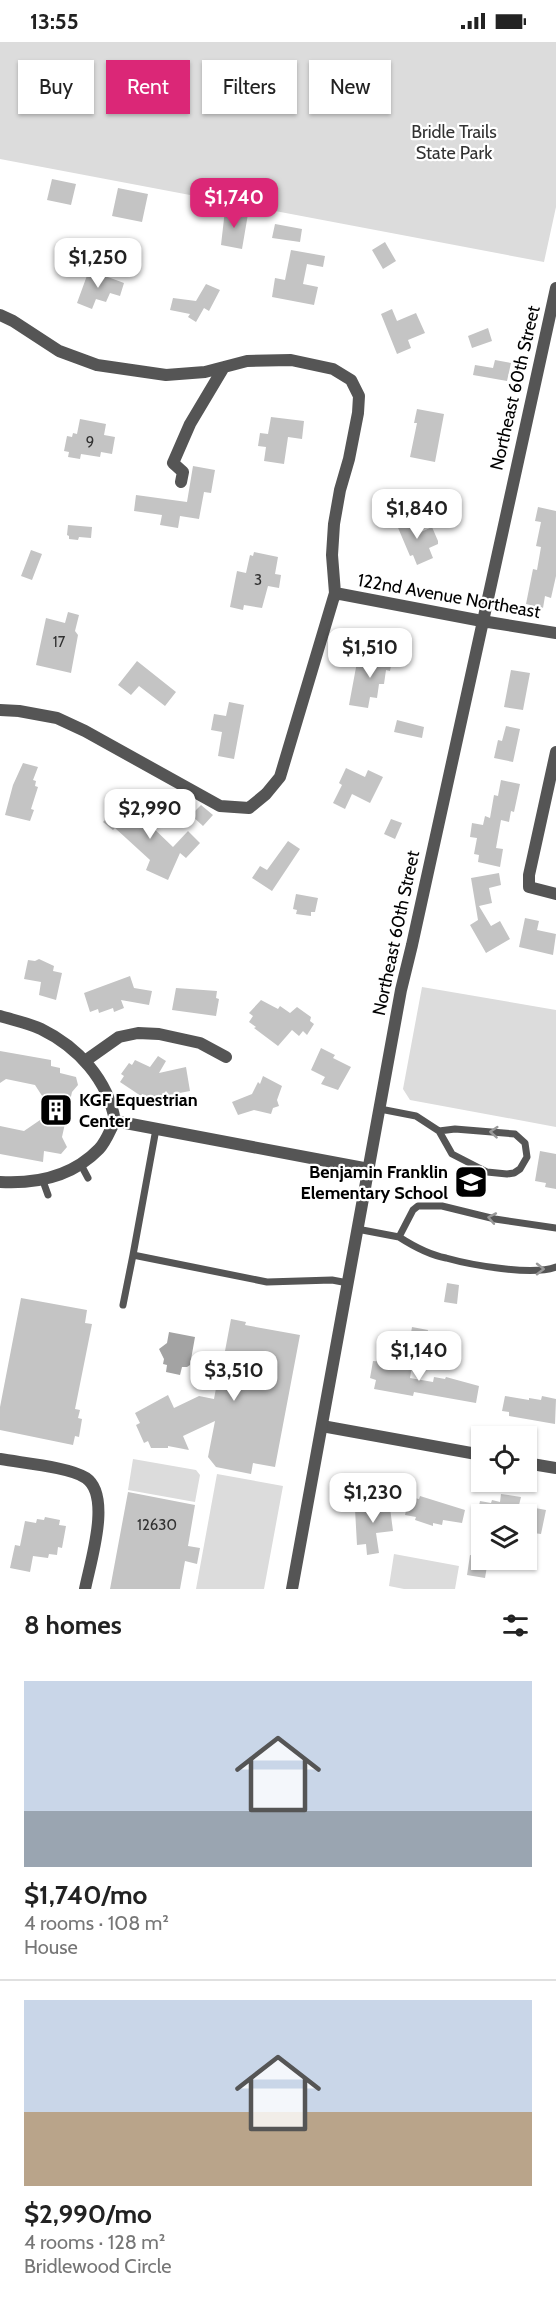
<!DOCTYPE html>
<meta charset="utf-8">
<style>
:root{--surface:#fff;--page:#f6f6f6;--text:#222;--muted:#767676;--line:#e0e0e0;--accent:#db2777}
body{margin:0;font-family:Cabin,sans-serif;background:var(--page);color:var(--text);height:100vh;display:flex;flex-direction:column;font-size:22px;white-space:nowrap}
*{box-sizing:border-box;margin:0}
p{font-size:20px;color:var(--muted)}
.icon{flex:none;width:33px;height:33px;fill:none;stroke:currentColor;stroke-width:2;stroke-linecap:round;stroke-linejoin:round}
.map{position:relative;height:1547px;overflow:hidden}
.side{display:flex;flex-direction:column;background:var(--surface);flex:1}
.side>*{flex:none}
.banner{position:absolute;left:18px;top:18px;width:520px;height:54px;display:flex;gap:12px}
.controls{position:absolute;left:471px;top:1384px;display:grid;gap:12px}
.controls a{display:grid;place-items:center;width:66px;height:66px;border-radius:0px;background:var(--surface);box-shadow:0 2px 4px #0004;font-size:30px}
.price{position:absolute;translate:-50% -51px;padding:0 14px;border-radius:12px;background:#fff;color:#222;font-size:20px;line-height:39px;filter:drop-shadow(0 2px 3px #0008)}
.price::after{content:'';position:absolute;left:50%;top:36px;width:18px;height:14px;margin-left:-9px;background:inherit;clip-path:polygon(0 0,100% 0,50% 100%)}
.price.selected{background:var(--accent);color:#fff}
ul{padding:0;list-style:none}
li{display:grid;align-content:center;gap:12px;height:318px;padding:0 24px}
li+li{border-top:2px solid var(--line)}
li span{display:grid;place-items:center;height:186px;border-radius:0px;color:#555}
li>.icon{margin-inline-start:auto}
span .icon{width:108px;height:108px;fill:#fffc;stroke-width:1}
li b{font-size:26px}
h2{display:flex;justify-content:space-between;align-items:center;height:72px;padding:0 24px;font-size:26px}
.pill{padding:0 21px;border-radius:0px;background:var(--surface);box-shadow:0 2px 4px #0004;font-size:21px;line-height:54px}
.pill.selected{background:var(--accent);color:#fff}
.status{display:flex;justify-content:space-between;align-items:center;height:42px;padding:0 30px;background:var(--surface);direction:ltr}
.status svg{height:16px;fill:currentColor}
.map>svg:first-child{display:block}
.green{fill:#dcdcdc}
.water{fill:#a3a3a3}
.building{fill:#c4c4c4}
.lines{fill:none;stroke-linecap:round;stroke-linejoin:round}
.service{stroke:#555;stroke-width:7}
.minor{stroke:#555;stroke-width:12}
.tertiary{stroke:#555;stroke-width:12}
.oneway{stroke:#999}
.labels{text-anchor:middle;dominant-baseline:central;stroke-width:4.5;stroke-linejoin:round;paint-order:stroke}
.number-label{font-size:15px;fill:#313131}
.park-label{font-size:18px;fill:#333;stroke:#fff}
.street-label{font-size:18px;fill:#000;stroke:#fff}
.poi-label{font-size:18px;font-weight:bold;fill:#000;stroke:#fff;text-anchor:start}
</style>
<div class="status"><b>13:55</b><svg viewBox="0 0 49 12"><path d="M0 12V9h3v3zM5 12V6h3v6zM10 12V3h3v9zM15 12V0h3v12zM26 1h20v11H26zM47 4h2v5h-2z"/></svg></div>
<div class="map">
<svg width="556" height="1547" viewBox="0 0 556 1547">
<rect width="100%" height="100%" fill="#fff"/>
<path class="green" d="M0,0H556V165L544,220L0,117Z
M422,945L556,968V1085L410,1058L403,1047Z
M133,1417L196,1428L200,1433L195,1460L128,1448Z
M217,1432L283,1444L264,1547H196Z
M394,1512L459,1524L455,1547H404L389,1544Z"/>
<path class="water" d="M169,1290L195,1295L190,1323L187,1325H182L180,1333L166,1330L167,1323L163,1322L164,1317L159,1307L167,1301Z"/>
<path class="building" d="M52,137L76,142L71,163L47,158Z
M118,146L148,152L142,180L112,174Z
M225,168L248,172L242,207L221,203Z
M275,182L302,187L300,200L272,196Z
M385,200L396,219L383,227L372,208Z
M291,208L325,214L323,225L307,222L303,242L318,245L314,263L272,255L275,236L285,238Z
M89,228L124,241L120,254L110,251L106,260L96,257L92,267L77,261Z
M206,242L220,248L209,269L204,266L196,280L188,275L190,272L170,268L173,256L196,259Z
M392,267L397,279L416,271L425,291L408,298L411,306L397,312L381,272Z
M488,286L492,299L472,306L468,294Z
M495,318L511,321L507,339L473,333L475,323L493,326Z
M417,367L444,372L435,420L410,415L417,381H414Z
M271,375L304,379L302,397L288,395L284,422L264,419L266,405L258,404L260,391L268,392Z
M80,377L106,382L104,393L115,395L112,412L101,410L100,415L81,412L80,417L68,415L69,410L64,409L67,394L72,395L73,391L77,392Z
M193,424L215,428L211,451L204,450L199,477L180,474L178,486L160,483L162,473L134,469L136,453L187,460Z
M538,465L556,469V534L551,556L545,554L543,566L526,562L533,527L537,528L541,505L536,504L541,480L535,479Z
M414,473L421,490L432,485L438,499V502L429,506L433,516L417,523L413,513L410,514L396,481Z
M68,483L92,485L91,496L79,495L78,498L69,497V494L67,493Z
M31,508L42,512L32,538L21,534Z
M254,510L278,515L275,532L281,533L279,546L268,544L262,566L244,563L243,568L230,565L237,529L246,531L250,513L253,514Z
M68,570L79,573L75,589L78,593L71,631L36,623L46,576L65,581Z
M380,606L394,608L390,629L386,628L384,642H379L377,656L370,655L368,666L349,663L357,620L377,624Z
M137,619L176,650L165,664L139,644L131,653L118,643Z
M511,628L530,631L523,668L504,665Z
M229,660L244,663L234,717L218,714L222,690L211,688L214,672L226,674Z
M397,678L424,685L422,696L394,690Z
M506,684L520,687L513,720L494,716L498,698L502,699Z
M23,721L38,725L33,738L36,739L35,744L38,745L31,767L34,768L30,779L5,773L13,743Z
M346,726L365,735L368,728L383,735L370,761L352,752L345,767L333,761L342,743L339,741Z
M501,738L520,742L514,770L511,769L509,780L501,778L496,806L503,807L500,825L478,820L479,813L474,812L477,796L470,795L472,781L483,783L485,774L490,776L494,753L498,754Z
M123,760L139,776L147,767L155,774L148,781L173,805L188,789L200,801L186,816L180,811L168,838L146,828L150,818L115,786L113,788L103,780Z
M201,763L213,773L203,784L191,773Z
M391,777L402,781L395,797L384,792Z
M288,799L300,807L272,849L252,836L260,824L267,828Z
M499,831L501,843L489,846L492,861L479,864L491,884L500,879L510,897L486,911L470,883L478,878L471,836Z
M296,852L318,856L315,870H311V874L296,872L297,868L293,867Z
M525,876L539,879L537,888L556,892L553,913L519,905Z
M39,917L54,924L53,929L62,931L56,958L39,953L41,940L24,937L28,918L35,919Z
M130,934L134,946L152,949L149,963L121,958L124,966L114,970L113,966L99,971L98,967L90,970L84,951Z
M176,946L217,949L216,956L219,957L216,974L172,968Z
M261,958L278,967L280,964L290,971L297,965L311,975L310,979L314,982L307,993L303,989L299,994L292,988L278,1004L254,986L256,985L249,980L253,974L249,971Z
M321,1006L335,1013L333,1016L351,1025L338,1048L321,1042L325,1035L311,1028Z
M0,1009L51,1018V1024L60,1026V1031L76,1035L78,1043L72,1050L62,1095L67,1105L61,1112L44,1109L43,1120L0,1112V1084L24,1089L43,1076L46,1060L35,1043L6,1037L0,1041Z
M158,1014L166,1019L159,1031L186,1025L190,1049L169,1053L166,1049L160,1057L155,1054L153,1057L142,1052L141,1054L120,1040L124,1034L121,1032L129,1021L132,1023L135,1018L150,1025Z
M263,1034L282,1044L277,1058L279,1064L273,1066L271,1072L254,1068L238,1073L232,1060L252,1052L258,1040L260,1042Z
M540,1109L556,1112V1147L545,1145L546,1141L535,1139Z
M447,1241L459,1243L457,1262L444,1260Z
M21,1256L87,1268L85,1281L92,1282L75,1367L80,1368L78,1376L82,1377L79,1395L75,1394L73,1403L0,1388V1365Z
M231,1277L246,1280L245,1283L300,1293L275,1425L253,1421L251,1432L216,1425L208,1415L215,1379L183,1394L189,1408L168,1404V1406H151L148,1399L144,1401L136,1383L140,1381L135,1371L168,1353L174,1366L199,1354L214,1357L217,1341H219Z
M412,1285L428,1288L424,1306L409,1303Z
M394,1314L407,1317L406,1323L412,1324L410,1336L433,1340L434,1335L445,1337L446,1335L479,1344L476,1361L414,1350L413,1354L374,1347L376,1338L370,1336L373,1319L393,1321Z
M505,1354L529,1358V1356L541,1358L542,1354L556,1357L555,1382L509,1374V1370L502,1369Z
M128,1450L195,1463L188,1504L200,1506L197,1522L185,1519L180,1547H110Z
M501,1452L521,1455L519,1463L546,1468L541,1492L526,1490V1473H477L480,1459L491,1461L492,1458L500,1460Z
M420,1454L465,1468L462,1481L443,1478L442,1483L433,1481V1484L415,1478L416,1475L405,1473L409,1455L419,1457Z
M389,1458L393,1489L376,1491L379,1511L367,1513L366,1502L357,1503L355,1467L364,1466L363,1461Z
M45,1475L60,1478L59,1483L66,1484L62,1506L58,1505L57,1513L49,1512L48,1516L33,1514L30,1530L10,1526L15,1503L20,1504L25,1479L36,1481L37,1477L44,1478Z
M470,1513L482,1515V1518H488L485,1536L467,1533Z"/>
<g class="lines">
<path class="service" d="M380,1067L416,1074L439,1089L452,1112L487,1130L507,1132L514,1131L520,1127L527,1115L525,1101L515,1092L455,1087L439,1089
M156,1087L133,1213L267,1240L332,1238L348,1241
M80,1121L88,1136
M43,1139L48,1153
M556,1186L495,1177L442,1164H418L413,1168L399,1195C413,1204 430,1213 446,1216C471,1223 532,1234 556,1225
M357,1187L399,1195
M123,1263L133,1213"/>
<path class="minor" d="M0,273L13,279L59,309L97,323L166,333L205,330L247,319L291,318L333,327L351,338L359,354L358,371L349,417L340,448L334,482L332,513L335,551L280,735L266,752L249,766L220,764L85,689L57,676L19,669L0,668
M181,440L183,430L173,421L190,382L224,325
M335,551L482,579
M556,710L529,833V845L556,852
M0,974C13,978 28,981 41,987C78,1005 108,1038 115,1079C110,1088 106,1100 99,1107C72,1135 36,1142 0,1140
M85,1019L119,995L138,991L159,992L200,1001L226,1015
M115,1079L369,1127
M322,1384L482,1413
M0,1417C21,1421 70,1425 86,1436C112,1454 90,1521 85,1547
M526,1421L556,1426"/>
<path class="tertiary" d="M482,579L556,591
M292,1547L401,948L412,903L556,246"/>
</g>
<defs><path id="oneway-chevron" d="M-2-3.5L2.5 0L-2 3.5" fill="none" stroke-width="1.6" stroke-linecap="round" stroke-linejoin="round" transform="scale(1.5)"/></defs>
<g class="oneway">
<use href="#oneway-chevron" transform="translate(494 1090) rotate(-176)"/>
<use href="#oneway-chevron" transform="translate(492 1176) rotate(-169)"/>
<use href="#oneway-chevron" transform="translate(540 1227)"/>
</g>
<defs>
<g id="building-square" transform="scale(1.725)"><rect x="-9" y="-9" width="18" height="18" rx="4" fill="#000" stroke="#fff"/><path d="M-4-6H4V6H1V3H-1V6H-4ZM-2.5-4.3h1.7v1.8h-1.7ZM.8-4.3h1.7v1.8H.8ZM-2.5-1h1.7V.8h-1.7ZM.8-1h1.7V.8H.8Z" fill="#fff"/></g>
<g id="school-square" transform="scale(1.725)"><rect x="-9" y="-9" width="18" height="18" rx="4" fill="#000" stroke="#fff"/><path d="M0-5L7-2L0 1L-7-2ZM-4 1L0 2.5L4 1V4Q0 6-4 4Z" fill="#fff"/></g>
</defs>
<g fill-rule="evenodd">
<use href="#building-square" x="56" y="1068"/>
<use href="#school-square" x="471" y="1140"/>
</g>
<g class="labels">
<g class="number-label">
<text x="90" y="400">9</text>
<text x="258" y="538">3</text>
<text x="59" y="600">17</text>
<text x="157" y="1483">12630</text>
</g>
<g class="park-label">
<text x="454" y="90">Bridle Trails<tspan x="454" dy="21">State Park</tspan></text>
</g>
<g class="street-label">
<text transform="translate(515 346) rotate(-77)">Northeast 60th Street</text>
<text transform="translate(449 554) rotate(10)">122nd Avenue Northeast</text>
<text transform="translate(396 891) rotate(-78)">Northeast 60th Street</text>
</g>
<g class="poi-label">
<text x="79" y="1058">KGF Equestrian<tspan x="79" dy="21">Center</tspan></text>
<text x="448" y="1130" text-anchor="end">Benjamin Franklin<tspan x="448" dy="21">Elementary School</tspan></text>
</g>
</g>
</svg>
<div class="controls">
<a><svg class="icon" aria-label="locate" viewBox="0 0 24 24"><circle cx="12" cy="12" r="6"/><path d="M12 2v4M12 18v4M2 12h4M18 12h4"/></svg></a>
<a><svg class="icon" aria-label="layers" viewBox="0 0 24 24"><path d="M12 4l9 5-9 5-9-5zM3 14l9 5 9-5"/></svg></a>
</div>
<b class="price selected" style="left:234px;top:187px">$1,740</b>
<b class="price" style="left:98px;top:247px">$1,250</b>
<b class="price" style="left:417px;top:498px">$1,840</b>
<b class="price" style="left:370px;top:637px">$1,510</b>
<b class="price" style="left:150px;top:798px">$2,990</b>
<b class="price" style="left:419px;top:1340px">$1,140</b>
<b class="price" style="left:234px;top:1360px">$3,510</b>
<b class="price" style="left:373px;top:1482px">$1,230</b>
<div class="banner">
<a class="pill">Buy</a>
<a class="pill selected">Rent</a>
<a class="pill">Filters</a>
<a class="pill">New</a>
</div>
</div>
<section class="side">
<h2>8 homes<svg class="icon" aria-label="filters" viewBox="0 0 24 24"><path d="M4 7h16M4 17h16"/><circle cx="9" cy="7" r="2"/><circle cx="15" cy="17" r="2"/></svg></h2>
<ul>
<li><span style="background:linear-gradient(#c9d6e8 70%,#9aa5b1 0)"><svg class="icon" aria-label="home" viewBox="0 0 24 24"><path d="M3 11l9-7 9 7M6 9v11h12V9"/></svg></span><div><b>$1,740/mo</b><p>4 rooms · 108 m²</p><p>House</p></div></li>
<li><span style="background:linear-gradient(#c9d6e8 60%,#b9a48a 0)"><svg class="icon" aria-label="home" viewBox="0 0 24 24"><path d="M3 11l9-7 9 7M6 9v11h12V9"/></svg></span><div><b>$2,990/mo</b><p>4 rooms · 128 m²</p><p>Bridlewood Circle</p></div></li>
</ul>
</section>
